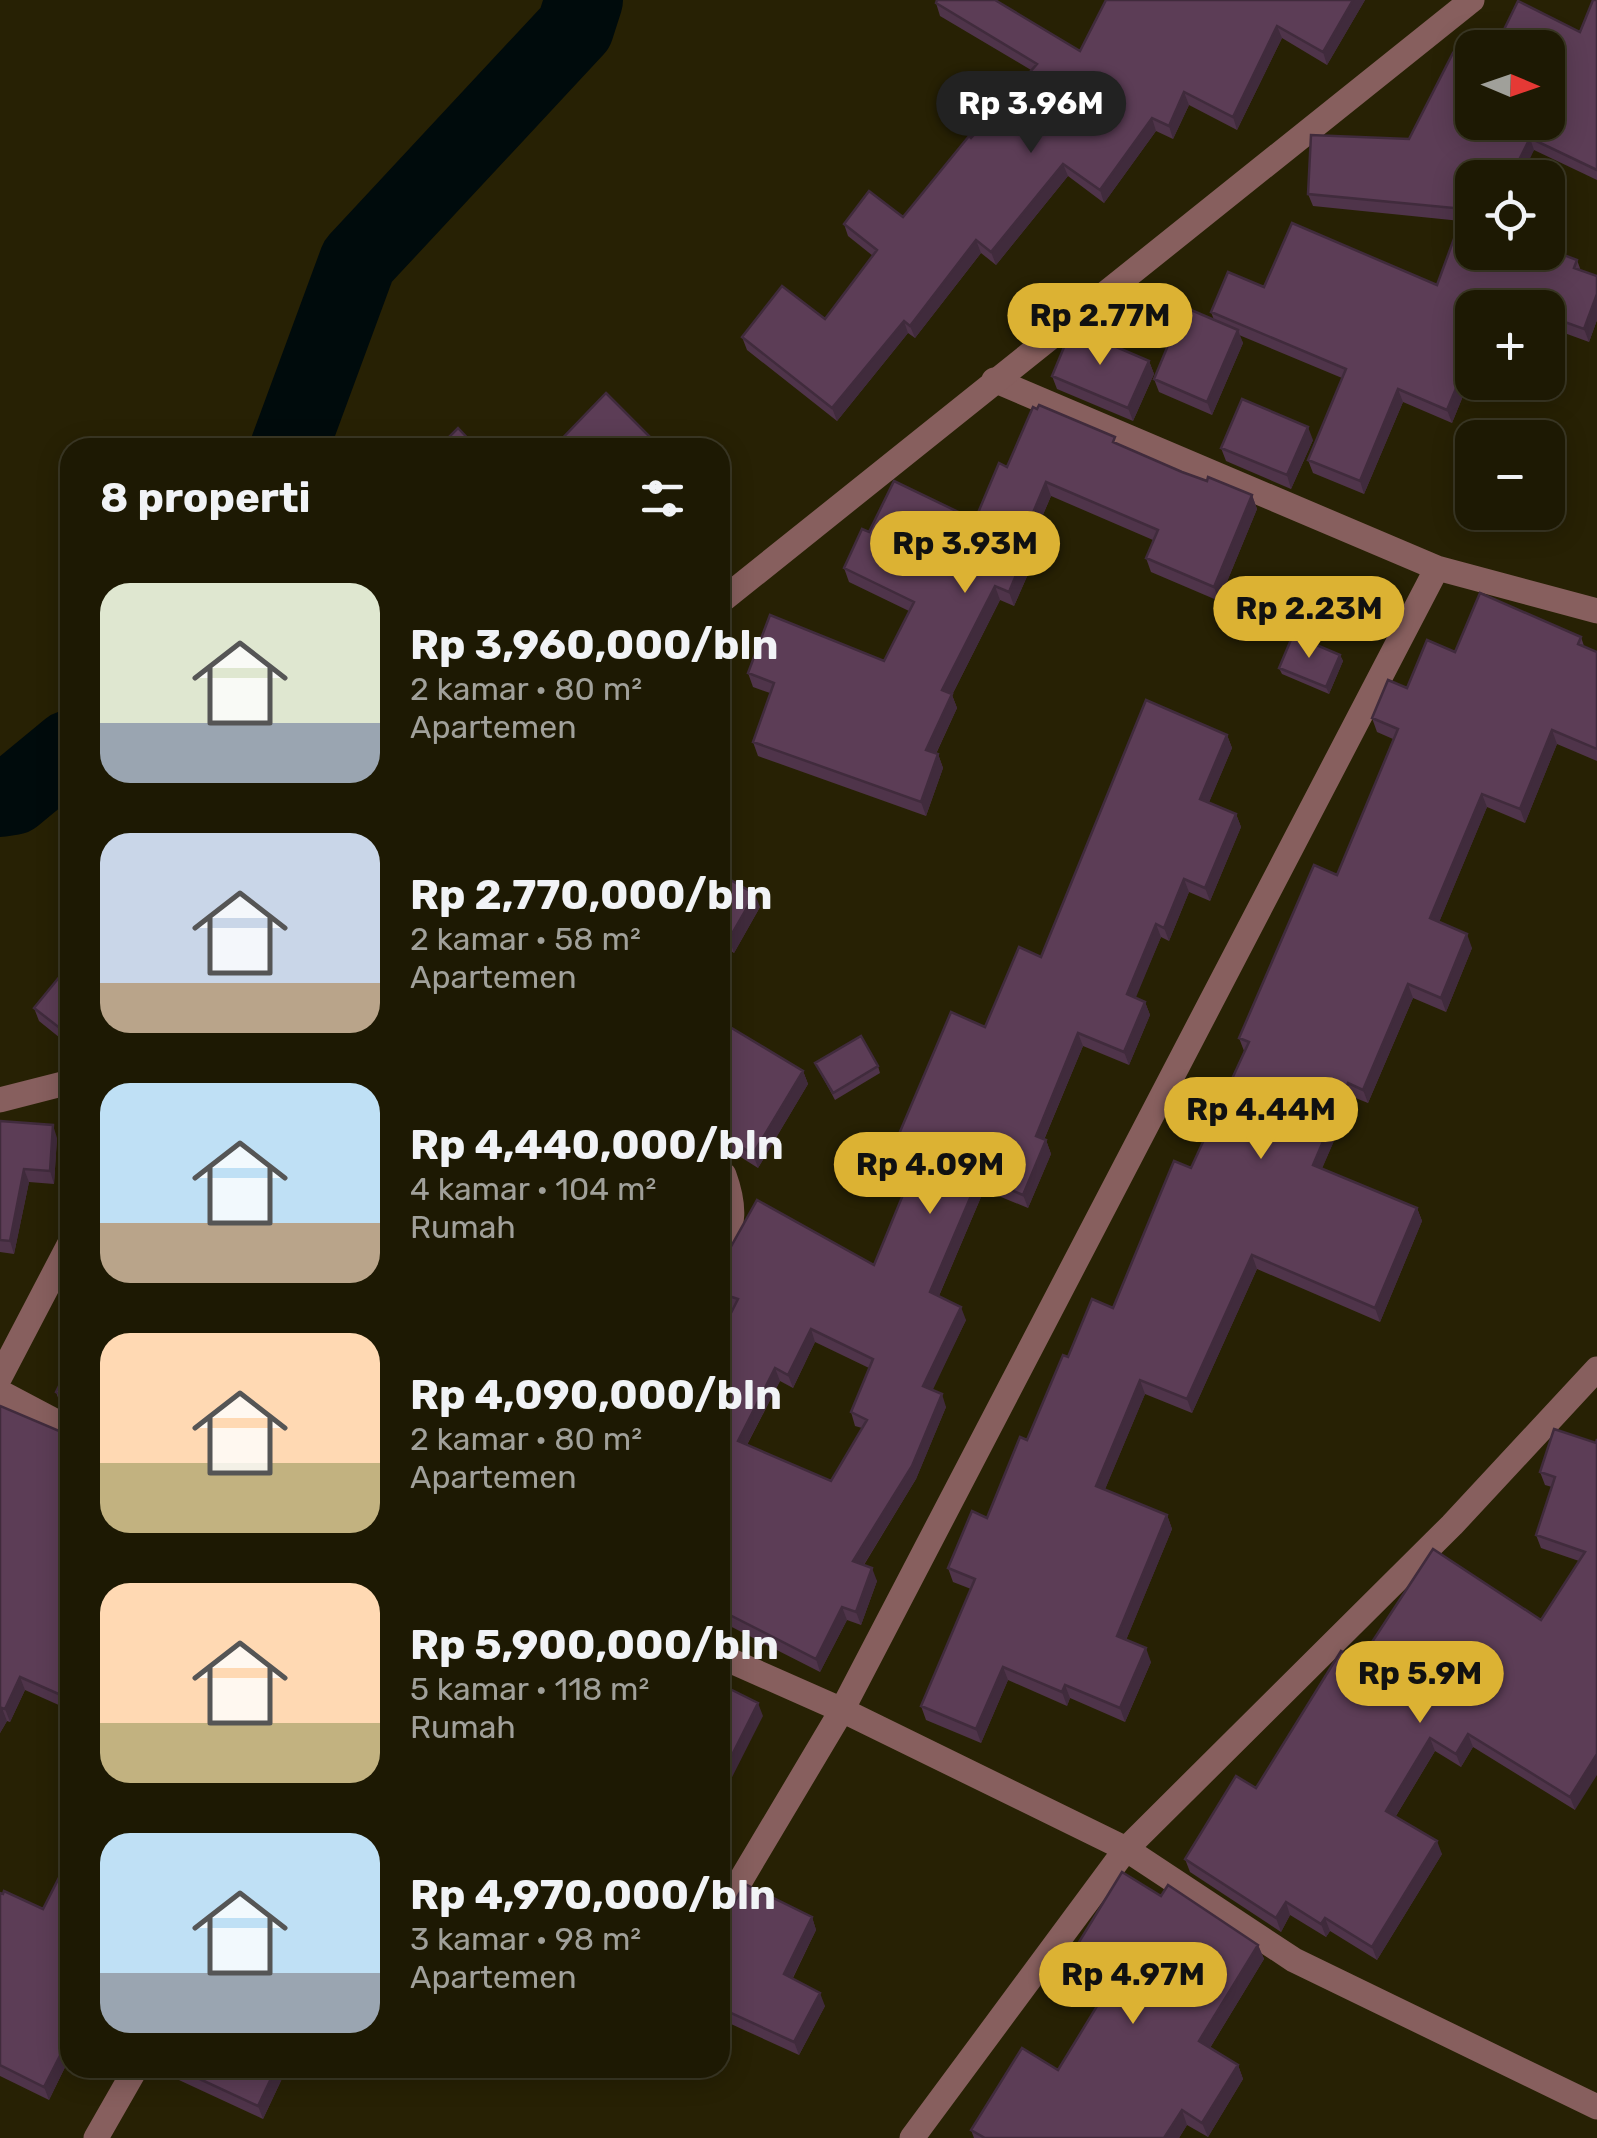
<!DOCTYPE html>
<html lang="id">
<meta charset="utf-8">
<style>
:root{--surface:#1d1903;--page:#25220d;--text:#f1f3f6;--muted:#a0a09a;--line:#3b3825;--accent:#dcb233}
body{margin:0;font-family:Rubik,sans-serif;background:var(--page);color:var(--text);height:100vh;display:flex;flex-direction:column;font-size:38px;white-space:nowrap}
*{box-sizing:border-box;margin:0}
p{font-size:32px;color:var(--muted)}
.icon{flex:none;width:55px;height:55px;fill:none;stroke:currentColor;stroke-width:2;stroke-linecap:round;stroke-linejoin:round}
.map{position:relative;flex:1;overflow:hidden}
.sheet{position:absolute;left:60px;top:438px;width:670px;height:1640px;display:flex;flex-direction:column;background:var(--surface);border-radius:30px;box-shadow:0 5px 25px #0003,0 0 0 2px var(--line)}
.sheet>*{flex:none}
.needle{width:65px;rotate:92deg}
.buttons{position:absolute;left:1455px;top:30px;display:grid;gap:20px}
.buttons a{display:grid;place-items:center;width:110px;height:110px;border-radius:20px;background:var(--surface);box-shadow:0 5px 25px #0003,0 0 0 2px var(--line);font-size:50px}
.price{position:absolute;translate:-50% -85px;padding:0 22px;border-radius:35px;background:var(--accent);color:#111;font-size:32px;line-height:65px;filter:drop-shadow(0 2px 5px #0008)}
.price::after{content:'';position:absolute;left:50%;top:60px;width:30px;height:22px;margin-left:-15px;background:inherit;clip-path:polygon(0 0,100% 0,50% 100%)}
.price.current{background:#222;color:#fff}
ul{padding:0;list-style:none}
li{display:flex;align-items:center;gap:30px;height:250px;padding:0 40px}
li span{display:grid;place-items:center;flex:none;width:280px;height:200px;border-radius:30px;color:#555}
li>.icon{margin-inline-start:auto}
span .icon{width:120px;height:120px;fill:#fffc;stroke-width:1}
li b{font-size:42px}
h2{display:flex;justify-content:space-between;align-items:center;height:120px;padding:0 40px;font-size:42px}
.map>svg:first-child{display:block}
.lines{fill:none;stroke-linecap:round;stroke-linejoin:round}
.river{stroke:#000b0c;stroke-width:78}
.minor{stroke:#875f5e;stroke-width:25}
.tertiary{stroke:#875f5e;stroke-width:25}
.wall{fill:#4f344a;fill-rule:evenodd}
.shaded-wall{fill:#402b3c}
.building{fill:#5c3d56;stroke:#402b3c;stroke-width:2.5;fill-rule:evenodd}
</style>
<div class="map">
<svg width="1597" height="2138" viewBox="0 0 1597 2138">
<rect width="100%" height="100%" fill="#272104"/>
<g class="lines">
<path class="river" d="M289,448L358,261L575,28L584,0
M0,798L13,796L70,749"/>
<path class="minor" d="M994,380L1437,568L1597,611
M720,1173L724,1175C735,1205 735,1226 720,1255
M0,1377L70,1243
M0,1392L70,1429
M720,1656L842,1710L1126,1849L1294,1960L1597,2107
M720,1915L842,1710L1437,568
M96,2138L136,2068
M912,2138L1126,1849L1452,1525L1597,1369"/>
<path class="tertiary" d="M720,602L1472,0
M0,1100L70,1082"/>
</g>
<path class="wall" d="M1106,0H1365L1327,65L1282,38L1237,130L1189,105L1173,139L1156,131L1104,203L1068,176L996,265L981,253L915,338L908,333L837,421L747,350L742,337L825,319L873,256L848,236L844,224L903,217L1031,70L940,16L936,3L1080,51Z
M1597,0V180L1534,150L1472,252L1577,260L1581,271L1597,276V320L1589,342L1548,327V308H1472V374L1452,423L1403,402L1364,494L1313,473L1308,460L1342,378L1239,335L1243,343L1212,415L1159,392L1154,379L1214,320L1211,312L1264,287L1437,285L1461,221L1313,206L1308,194L1409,139L1472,122L1580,32Z
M1149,361L1154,374L1133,421L1057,389L1052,376Z
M1313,440L1291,489L1226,461L1221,448Z
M1118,444L1182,472L1252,495L1257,509L1219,601L1151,572L1146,558L1153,540L1051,496L1027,552L1032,565L1014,606L1000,600L952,695L957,708L936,754H938L943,768L926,816L758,756L753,742L770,693L753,687L748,673L884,661L909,611L849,582L844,568L869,532L975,520L1007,467Z
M1581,637L1584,646L1597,652V761L1557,744L1525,823L1487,807L1439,922L1472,948L1446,1012L1413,998L1368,1103L1353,1097L1322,1168L1417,1208L1422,1221L1380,1322L1257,1269L1192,1413L1145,1394L1105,1489L1167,1515L1172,1529L1126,1640L1151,1662L1125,1722L1070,1698L1067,1706L1008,1680L981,1743L926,1720L921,1706L971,1589L953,1582L948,1568L987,1518L1068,1357L1113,1308L1191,1168L1244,1051L1239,1038L1337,875L1393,739L1377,732L1372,718L1407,688L1455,652Z
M1340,655L1343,661L1329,694L1282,674L1279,668Z
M1227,735L1232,748L1209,802L1236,814L1241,827L1210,901L1189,892L1169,941L1161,937L1135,998L1145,1002L1150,1015L1129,1065L1083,1046L1044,1140H1046L1051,1154L1028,1208L984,1190L939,1296L966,1320L932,1390L946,1407L916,1479L864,1565L877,1581L861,1625L847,1620L820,1672L724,1623L720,1613V1335L733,1309L720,1304V1255L874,1265L920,1154L904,1147L899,1134L1041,957ZM815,1342L869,1368L851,1412L855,1426L862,1428L831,1481L747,1445L780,1381L793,1388Z
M720,874L760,907L734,953L720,944Z
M70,964V1046L39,1021L34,1008Z
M720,1021L803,1071L808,1084L758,1168L720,1144Z
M815,1063L878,1066L880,1073L835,1100Z
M0,1121L57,1138L54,1184L29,1182L14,1254L0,1252Z
M70,1329V1411L61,1406L56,1392L69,1367L64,1365L60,1351Z
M0,1406L59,1431L70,1430V1710L25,1690L10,1722L7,1721L0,1733Z
M1596,1443L1575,1810L1473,1747L1461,1767L1435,1751L1396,1816L1442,1854L1377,1960L1330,1931L1326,1937L1290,1915L1281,1932L1190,1872L1185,1859L1256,1788L1359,1662L1541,1620L1579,1561L1541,1548L1536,1535L1552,1487L1545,1485L1540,1472Z
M70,1856V2057L49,2100L0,2076V1893L43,1909Z
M1161,1896L1258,1945L1264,1959L1210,2048L1238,2065L1243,2079L1208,2137L1187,2125L1179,2138H974L971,2130L1058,2070L1108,1988L1077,1969L1071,1955Z
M720,1915L812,1917L816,1930L793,1978L825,2006L799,2055L720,2019Z
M153,2068H287L263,2119Z"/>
<path class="shaded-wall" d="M1353,0H1365L1327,65L1323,52Z
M1277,26L1282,38L1237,130L1233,117Z
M1184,92L1189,105L1173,139L1169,126Z
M1152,118L1156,131L1104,203L1100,190Z
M1530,138L1534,150L1521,178H1510Z
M1063,164L1068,176L996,265L991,252Z
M976,240L981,253L915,338L910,326Z
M1597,294V320L1589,342L1584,329Z
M1495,297L1499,308H1491Z
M904,321L908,333L837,421L832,408Z
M1238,330L1243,343L1212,415L1207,402Z
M1472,350V374L1452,423L1447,410Z
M1149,361L1154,374L1133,421L1128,408Z
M1398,389L1403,402L1364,494L1360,481Z
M1308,427L1313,440L1291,489L1287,475Z
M1046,482L1051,496L1027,552L1032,565L1014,606L1009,592L1018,548Z
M1252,495L1257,509L1219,601L1214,587Z
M995,586L1000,600L952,695L957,708L931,764L926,750L942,690Z
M1340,655L1343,661L1329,694L1326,687Z
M1552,730L1557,744L1525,823L1520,809Z
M1227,735L1232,748L1205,812L1200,799Z
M938,754L943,768L926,816L921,802Z
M1482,794L1487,807L1435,932L1430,918Z
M1236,814L1241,827L1210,901L1205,888Z
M1184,879L1189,892L1169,941L1164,928Z
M755,894L760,907L734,953L729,939Z
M1156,924L1161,937L1132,1007L1127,994Z
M1467,934L1472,948L1446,1012L1441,998Z
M1408,984L1413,998L1368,1103L1363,1090Z
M1145,1002L1150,1015L1129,1065L1124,1052Z
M1078,1033L1083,1046L1040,1149L1036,1136Z
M803,1071L808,1084L758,1168L753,1154Z
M1348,1083L1353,1097L1318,1178L1313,1165Z
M53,1125L57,1138L54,1184L50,1171Z
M1046,1140L1051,1154L1028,1208L1023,1195Z
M24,1169L29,1182L14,1254L10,1241Z
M979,1177L984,1190L935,1305L930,1292Z
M1417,1208L1422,1221L1380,1322L1375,1308Z
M1252,1255L1257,1269L1192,1413L1187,1399Z
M961,1307L966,1320L928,1400L923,1386Z
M811,1329L815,1342L793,1388L788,1375Z
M775,1368L780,1381L742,1454L738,1441Z
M1140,1380L1145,1394L1101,1499L1096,1486Z
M942,1394L946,1407L916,1479L858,1574L853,1561Z
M1167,1515L1172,1529L1122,1650L1117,1636Z
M872,1568L877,1581L861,1625L856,1612Z
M842,1607L847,1620L820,1672L816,1659Z
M1146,1648L1151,1662L1125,1722L1120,1708Z
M1003,1667L1008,1680L981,1743L976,1729Z
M20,1677L25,1690L10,1722L5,1709Z
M1065,1685L1070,1698L1067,1706L1062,1692Z
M758,1703L763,1716L723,1795L720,1786V1779Z
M2,1708L7,1721L0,1733V1712Z
M1468,1734L1473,1747L1461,1767L1456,1754Z
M1430,1738L1435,1751L1391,1824L1386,1811Z
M1597,1754V1775L1575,1810L1570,1797Z
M1437,1841L1442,1854L1377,1960L1372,1947Z
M1286,1902L1290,1915L1281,1932L1276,1918Z
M812,1917L816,1930L788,1987L784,1974Z
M1325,1918L1330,1931L1326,1937L1321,1924Z
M1258,1945L1264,1959L1205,2056L1199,2041Z
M820,1993L825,2006L799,2055L794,2042Z
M69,2036L70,2057L49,2100L44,2087Z
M1238,2065L1243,2079L1208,2137L1202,2123Z
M276,2068H287L263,2119L258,2106Z
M1182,2110L1187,2125L1179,2138H1164Z"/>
<path class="building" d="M937,0H995L1080,51L1106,0H1353L1323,52L1277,26L1233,117L1184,92L1169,126L1152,118L1100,190L1063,164L991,252L976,240L910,326L904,321L832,408L742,337L782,286L825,319L877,250L844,224L869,191L903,217L969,136L971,138L1037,64L936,3Z
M1593,0H1597V170L1530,138L1510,178H1472V252H1548V249L1577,260L1574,268L1597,276V294L1584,329L1548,316V308H1525L1495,297L1491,308H1472V350L1447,410L1398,389L1360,481L1308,460L1346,369L1211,312L1228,272L1264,287L1292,223L1437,285L1465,209L1308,194L1311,135L1409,139L1453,53L1472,63V122H1548V48H1495L1518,1L1580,32Z
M1184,307L1238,330L1207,402L1154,379Z
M1072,328L1149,361L1128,408L1052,376Z
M606,393L661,448H557L555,446Z
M1242,399L1308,427L1287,475L1221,448Z
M1039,405L1115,437L1113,442L1182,472L1207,481L1208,477L1252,495L1214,587L1146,558L1158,530L1046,482L1018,548L1026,551L1009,592L995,586L942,690L952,694L926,750L938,754L921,802L753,742L774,683L748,673L770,615L884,661L914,602L844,568L862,529L869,532L894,481L975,520L999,463L1007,467L1033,407L1037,409Z
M458,428L477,448H438Z
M1480,593L1581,637L1578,644L1597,652V749L1552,730L1520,809L1482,794L1430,918L1467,934L1441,998L1408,984L1363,1090L1348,1083L1313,1165L1417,1208L1375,1308L1252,1255L1187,1399L1140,1380L1096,1486L1167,1515L1117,1636L1146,1648L1120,1708L1065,1685L1062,1692L1003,1667L976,1729L921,1706L975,1579L948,1568L972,1511L987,1518L1020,1437L1027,1440L1063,1355L1068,1357L1092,1299L1113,1308L1174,1161L1191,1168L1249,1042L1239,1038L1314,865L1337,875L1398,729L1372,718L1388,680L1407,688L1427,640L1455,652Z
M1293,635L1340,655L1326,687L1279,668Z
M1146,700L1227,735L1200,799L1236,814L1205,888L1184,879L1164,928L1156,924L1127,994L1145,1002L1124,1052L1078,1033L1036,1136L1046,1140L1023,1195L979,1177L930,1292L961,1307L923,1386L942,1394L912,1466L853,1561L872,1568L856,1612L842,1607L816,1659L720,1610L723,1604L720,1603V1335L738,1299L720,1293V1255L729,1250L757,1200L874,1265L924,1144L899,1134L951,1012L985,1027L1019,947L1041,957ZM811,1329L873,1359L851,1412L867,1420L831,1481L738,1441L775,1368L788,1375Z
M720,874L755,894L729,939L720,934Z
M70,964V1036L34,1008Z
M720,1021L803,1071L753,1154L720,1134Z
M861,1036L878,1066L833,1093L815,1063Z
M0,1121L53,1125L50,1171L24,1169L10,1241L0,1240Z
M70,1329V1356L60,1351Z
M70,1364V1401L56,1392Z
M0,1406L59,1431L70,1430V1699L20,1677L5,1709L2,1708L0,1712Z
M1554,1429L1596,1443L1597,1439V1754L1570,1797L1468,1734L1456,1754L1430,1738L1386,1811L1437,1841L1372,1947L1325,1918L1321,1924L1286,1902L1276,1918L1185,1859L1236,1776L1256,1788L1341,1651L1359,1662L1433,1549L1541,1620L1585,1552L1536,1535L1555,1477L1540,1472Z
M720,1684L758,1703L720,1779Z
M70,1856V2036L44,2087L0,2065V1893L3,1894L4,1891L43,1909Z
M1122,1872L1161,1896L1168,1885L1258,1945L1199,2041L1238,2065L1202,2123L1182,2110L1164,2138H985L971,2130L1022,2048L1058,2070L1113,1980L1071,1955Z
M745,1884L812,1917L784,1974L820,1993L794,2042L720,2008V1915L729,1911Z
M176,2068H276L258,2106Z"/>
</svg>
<div class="buttons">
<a><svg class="needle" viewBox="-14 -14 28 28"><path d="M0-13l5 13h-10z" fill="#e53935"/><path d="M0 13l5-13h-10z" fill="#a0a09a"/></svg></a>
<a><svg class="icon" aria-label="locate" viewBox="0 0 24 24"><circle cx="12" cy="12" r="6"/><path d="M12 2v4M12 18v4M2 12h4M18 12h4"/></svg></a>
<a>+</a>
<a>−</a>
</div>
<b class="price current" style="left:1031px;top:156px">Rp 3.96M</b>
<b class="price" style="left:1100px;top:368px">Rp 2.77M</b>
<b class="price" style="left:965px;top:596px">Rp 3.93M</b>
<b class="price" style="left:1309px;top:661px">Rp 2.23M</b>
<b class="price" style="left:1261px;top:1162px">Rp 4.44M</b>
<b class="price" style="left:930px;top:1217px">Rp 4.09M</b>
<b class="price" style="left:1420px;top:1726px">Rp 5.9M</b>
<b class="price" style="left:1133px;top:2027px">Rp 4.97M</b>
<section class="sheet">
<h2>8 properti<svg class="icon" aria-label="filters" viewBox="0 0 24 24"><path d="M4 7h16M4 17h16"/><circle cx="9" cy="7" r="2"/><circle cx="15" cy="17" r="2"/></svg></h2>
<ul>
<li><span style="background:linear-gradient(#dfe7d0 70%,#9aa5b1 0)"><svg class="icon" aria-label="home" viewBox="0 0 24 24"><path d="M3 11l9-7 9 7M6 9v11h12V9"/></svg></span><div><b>Rp 3,960,000/bln</b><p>2 kamar · 80 m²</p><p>Apartemen</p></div></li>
<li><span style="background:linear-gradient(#c9d6e8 75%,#b9a48a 0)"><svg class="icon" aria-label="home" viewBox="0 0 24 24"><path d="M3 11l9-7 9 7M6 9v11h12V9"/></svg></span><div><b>Rp 2,770,000/bln</b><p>2 kamar · 58 m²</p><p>Apartemen</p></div></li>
<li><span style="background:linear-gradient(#bfe0f5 70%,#b9a48a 0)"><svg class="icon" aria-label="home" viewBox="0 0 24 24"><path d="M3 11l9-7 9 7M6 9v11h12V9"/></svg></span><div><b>Rp 4,440,000/bln</b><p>4 kamar · 104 m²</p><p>Rumah</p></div></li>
<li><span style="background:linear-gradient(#ffd9b3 65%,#c2b280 0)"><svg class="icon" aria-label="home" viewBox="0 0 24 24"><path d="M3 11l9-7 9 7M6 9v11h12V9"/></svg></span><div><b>Rp 4,090,000/bln</b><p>2 kamar · 80 m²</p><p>Apartemen</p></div></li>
<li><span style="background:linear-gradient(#ffd9b3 70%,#c2b280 0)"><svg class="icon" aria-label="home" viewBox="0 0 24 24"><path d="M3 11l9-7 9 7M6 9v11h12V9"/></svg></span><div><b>Rp 5,900,000/bln</b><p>5 kamar · 118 m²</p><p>Rumah</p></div></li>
<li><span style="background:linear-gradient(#bfe0f5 70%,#9aa5b1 0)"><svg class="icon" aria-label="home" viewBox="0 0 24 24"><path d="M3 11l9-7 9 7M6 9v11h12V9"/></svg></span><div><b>Rp 4,970,000/bln</b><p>3 kamar · 98 m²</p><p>Apartemen</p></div></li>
</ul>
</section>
</div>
